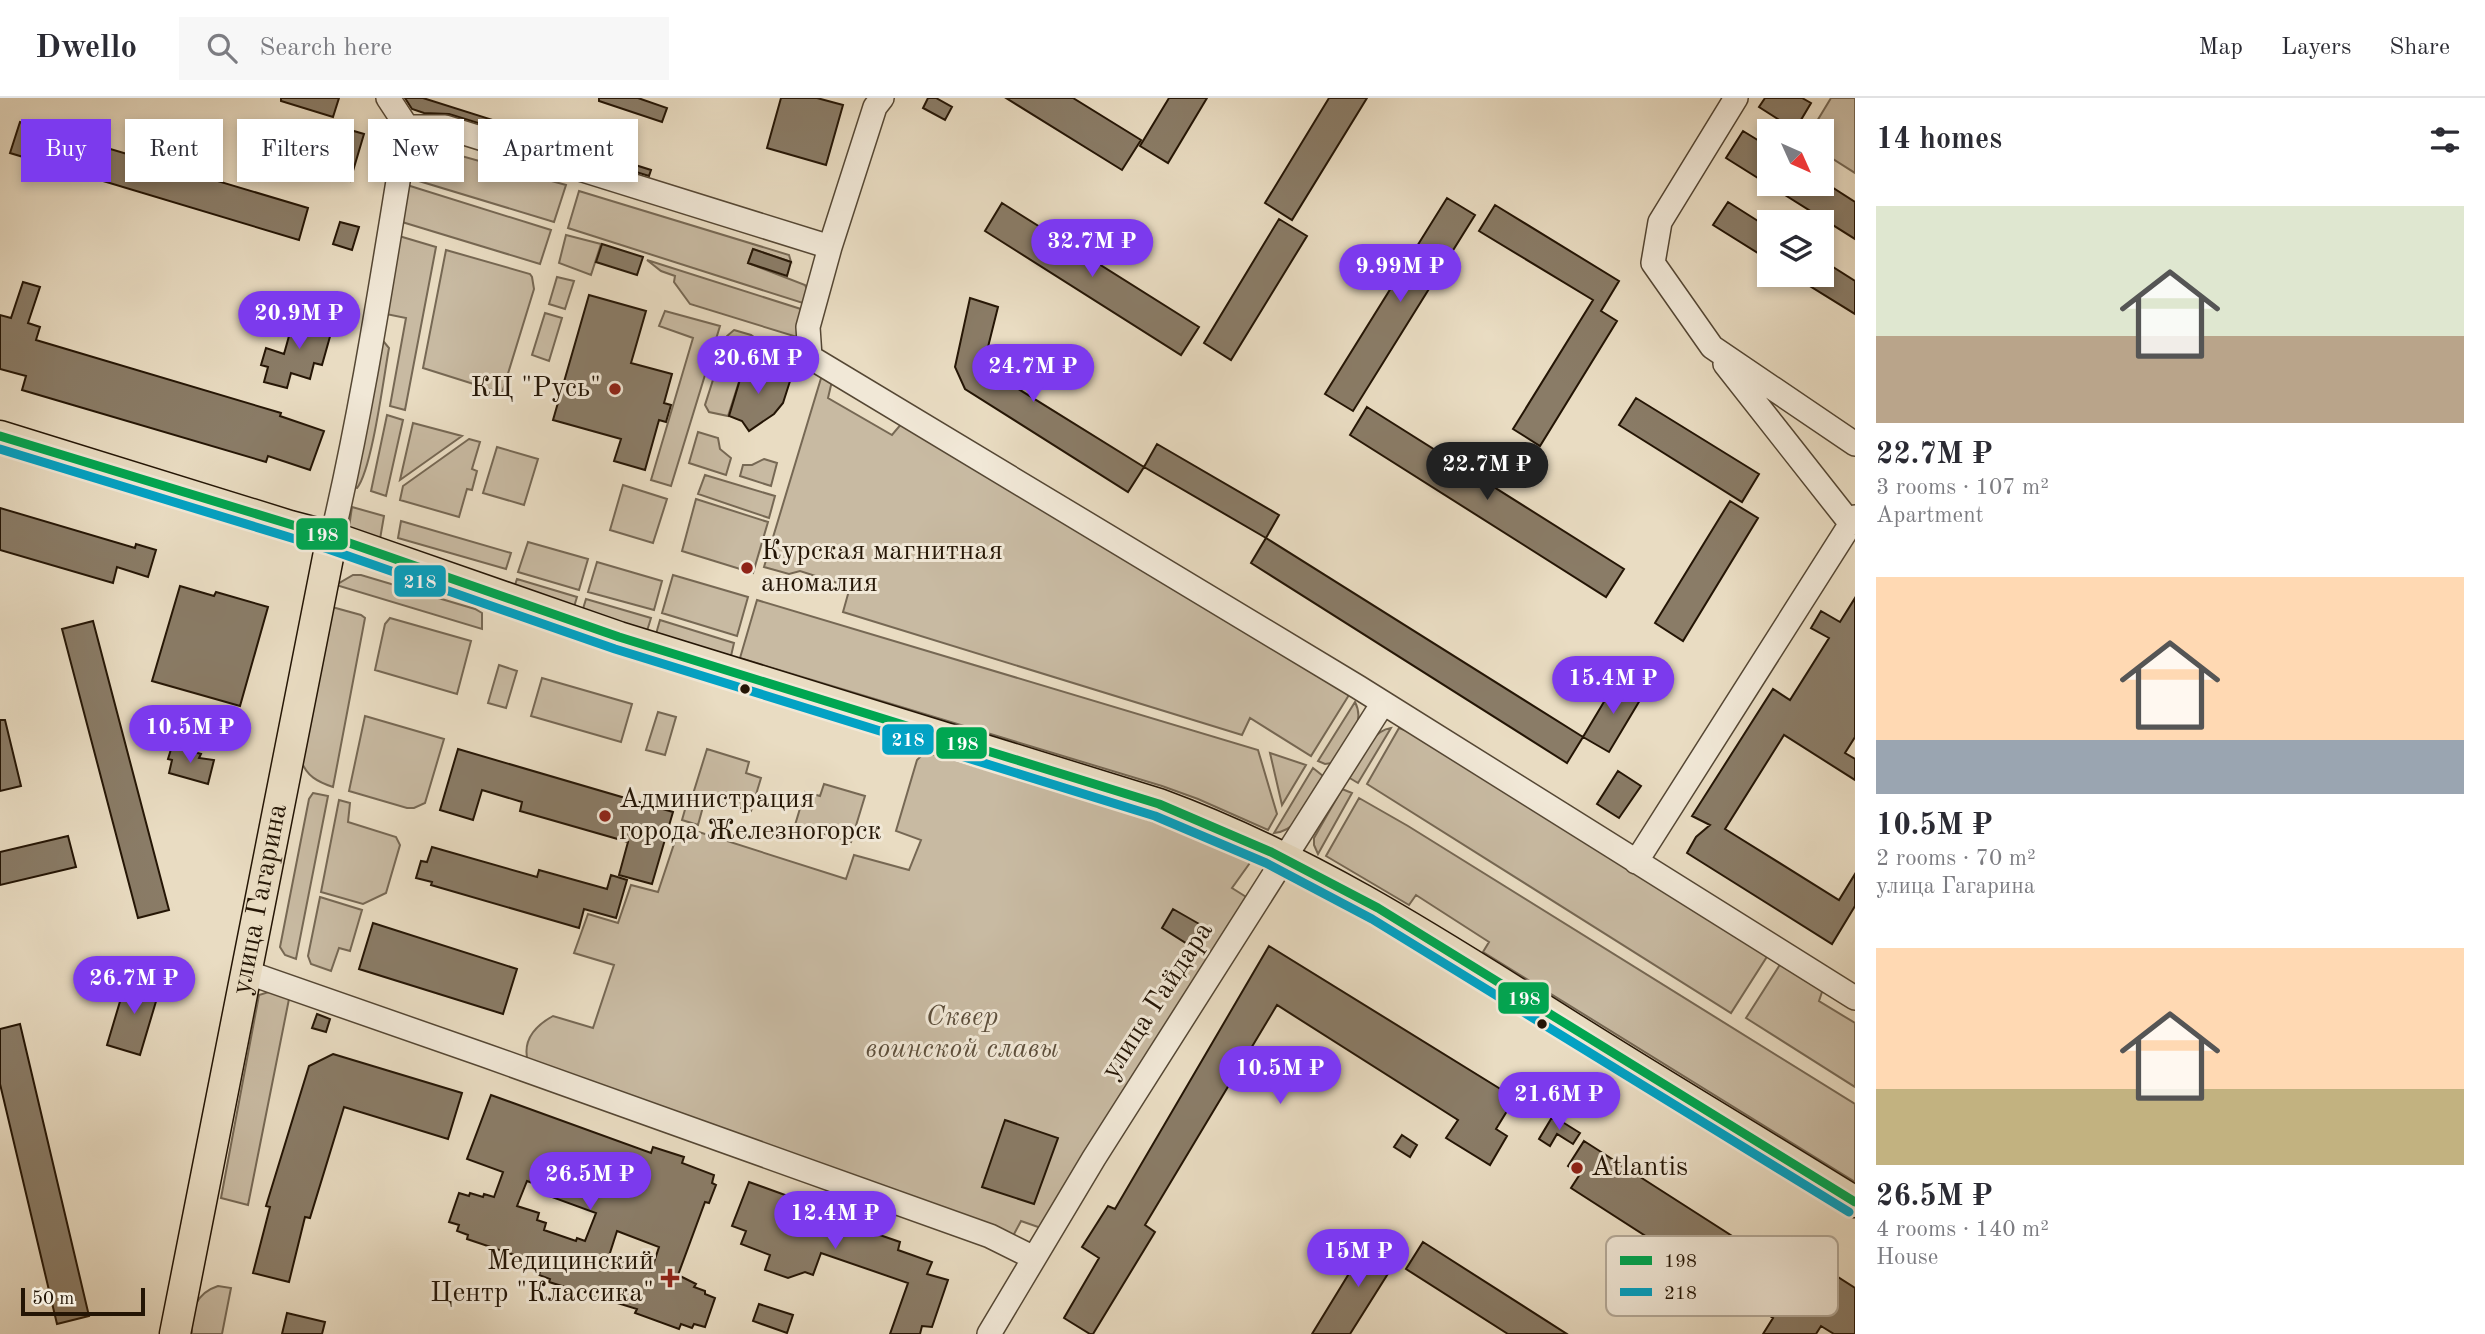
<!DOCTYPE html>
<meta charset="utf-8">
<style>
:root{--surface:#fff;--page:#f7f7f7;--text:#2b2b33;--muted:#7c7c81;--line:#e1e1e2;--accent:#7c3aed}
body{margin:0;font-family:"Old Standard TT",serif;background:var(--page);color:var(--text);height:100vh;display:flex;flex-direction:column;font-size:26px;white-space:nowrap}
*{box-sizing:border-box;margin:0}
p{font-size:23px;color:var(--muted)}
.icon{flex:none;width:38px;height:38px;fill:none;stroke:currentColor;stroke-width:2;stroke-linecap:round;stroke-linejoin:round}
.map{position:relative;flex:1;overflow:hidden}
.panel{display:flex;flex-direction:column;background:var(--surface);width:630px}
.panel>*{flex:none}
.guide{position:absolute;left:21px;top:21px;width:665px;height:63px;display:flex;gap:14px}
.needle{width:46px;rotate:135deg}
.controls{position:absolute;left:1757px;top:21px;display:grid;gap:14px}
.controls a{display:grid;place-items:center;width:77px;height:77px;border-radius:0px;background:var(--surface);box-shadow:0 4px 10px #0003;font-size:35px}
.scale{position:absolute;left:21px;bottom:18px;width:124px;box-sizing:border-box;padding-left:7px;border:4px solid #241505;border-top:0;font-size:19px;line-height:24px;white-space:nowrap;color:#241505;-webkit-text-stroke:5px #f1e8d7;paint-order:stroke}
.price{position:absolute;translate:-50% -60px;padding:0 16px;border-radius:24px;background:var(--accent);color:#fff;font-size:23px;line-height:46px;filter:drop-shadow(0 2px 4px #0008)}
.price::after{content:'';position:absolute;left:50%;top:42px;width:21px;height:16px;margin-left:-10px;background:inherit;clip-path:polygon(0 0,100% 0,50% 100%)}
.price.on{background:#222;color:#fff}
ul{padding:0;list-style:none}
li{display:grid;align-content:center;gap:14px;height:371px;padding:0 21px}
li span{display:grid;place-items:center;height:217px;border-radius:0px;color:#555}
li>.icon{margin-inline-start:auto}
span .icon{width:126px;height:126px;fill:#fffc;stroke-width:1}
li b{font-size:30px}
h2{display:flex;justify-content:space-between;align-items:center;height:84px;padding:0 21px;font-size:30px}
.tag{padding:0 24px;border-radius:0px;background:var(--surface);box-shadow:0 4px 10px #0003;font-size:24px;line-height:63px}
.tag.on{background:var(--accent);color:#fff}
header{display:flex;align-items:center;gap:42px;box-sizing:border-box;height:98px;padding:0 35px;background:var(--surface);border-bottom:2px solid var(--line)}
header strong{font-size:33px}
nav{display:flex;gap:38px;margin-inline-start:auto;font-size:24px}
.search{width:490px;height:63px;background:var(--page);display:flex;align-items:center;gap:18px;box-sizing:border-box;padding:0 24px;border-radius:0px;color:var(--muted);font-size:26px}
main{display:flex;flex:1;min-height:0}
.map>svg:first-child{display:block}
.green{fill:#c8baa2;stroke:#766854;stroke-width:2}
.building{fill:#8a7c67;stroke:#241505;stroke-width:2;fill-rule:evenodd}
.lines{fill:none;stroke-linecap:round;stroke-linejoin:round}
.minor-casing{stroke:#554734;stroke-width:26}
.major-casing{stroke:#241505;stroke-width:33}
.minor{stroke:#f1e8d7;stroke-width:23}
.major{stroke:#e9dcc2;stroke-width:30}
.bus-1-casing{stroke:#f1e8d7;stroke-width:14}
.bus-2-casing{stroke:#f1e8d7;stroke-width:14}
.bus-1{stroke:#00a651;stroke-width:9}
.bus-2{stroke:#02a2c4;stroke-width:9}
.poi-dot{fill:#8f2418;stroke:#f1e8d7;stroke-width:2.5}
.bus-dot{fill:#241505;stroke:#f1e8d7;stroke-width:2.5}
.labels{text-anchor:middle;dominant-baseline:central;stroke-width:6;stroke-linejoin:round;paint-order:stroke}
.poi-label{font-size:28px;fill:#241505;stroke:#f1e8d7;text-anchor:start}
.street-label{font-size:28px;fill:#241505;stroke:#f1e8d7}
.park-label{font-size:28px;font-style:italic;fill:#5d4f3c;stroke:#f1e8d7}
.key{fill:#f1e8d7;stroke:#b4a998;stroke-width:2}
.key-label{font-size:19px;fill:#241505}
.line-badge{stroke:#f1e8d7;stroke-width:2.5}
.badge-label{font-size:19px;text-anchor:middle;font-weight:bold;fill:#fff}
</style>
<header>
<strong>Dwello</strong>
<div class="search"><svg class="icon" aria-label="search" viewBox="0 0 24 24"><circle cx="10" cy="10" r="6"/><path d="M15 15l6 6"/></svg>Search here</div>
<nav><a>Map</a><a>Layers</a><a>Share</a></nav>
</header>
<main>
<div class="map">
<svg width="1855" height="1236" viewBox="0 0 1855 1236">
<rect width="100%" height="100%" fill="#e9dcc2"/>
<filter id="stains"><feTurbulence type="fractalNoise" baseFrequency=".00286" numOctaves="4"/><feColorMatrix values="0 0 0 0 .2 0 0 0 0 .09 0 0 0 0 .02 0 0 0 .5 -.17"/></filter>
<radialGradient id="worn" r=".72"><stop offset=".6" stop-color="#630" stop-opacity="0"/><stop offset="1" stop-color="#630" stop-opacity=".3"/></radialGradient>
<path class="green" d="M1831,0H1855V75L1822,54V33H1811Z
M436,53L447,54L566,87L554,124L409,80C414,65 420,58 436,53Z
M407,87L551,132L540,166L402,124Z
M579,93L789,157L791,164L753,151L748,165L805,187L808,193L806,206L568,130Z
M566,137L601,146L591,177L559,165Z
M399,138L436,149L405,312L390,308L406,220L386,216Z
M446,152L530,176L532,179L534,191L502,295L423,270Z
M647,162L804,212L797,239L690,206L674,184L675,178L661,173Z
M557,179L574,183L565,211L549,206Z
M665,213L720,228L671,388L651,382L693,240L659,228Z
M545,215L562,220L549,263L532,257Z
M734,232L751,237L770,251L769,260L752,255L754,247L737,241L735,252L768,263L766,271L745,265L728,318L709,314L705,307L727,238Z
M384,244L389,250C384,277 372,372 357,390L352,389L380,246Z
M822,277L832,283L828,300L892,337L902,325L1342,591L1349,597L1311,658L1250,620L1242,637L843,514L850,489L800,473L789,476L764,469Z
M387,317L403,322L386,398L371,393Z
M413,325L462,338L400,382Z
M698,334L718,340L720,351L731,360L726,377L689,365Z
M469,341L480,344L472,371L477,373L472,392L467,391L459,419L400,402L403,388Z
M497,349L538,361L524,407L483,395Z
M764,361L777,365L771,388L740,378L743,367H752Z
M705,377L775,398L769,420L698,396Z
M623,387L667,401L653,445L610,432Z
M696,401L768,424L753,475L682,453Z
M352,409L384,418L379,447L349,429Z
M401,423L511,455L506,471L398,440Z
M528,444L588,461L579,492L518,474Z
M597,464L662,483L654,512L588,494Z
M353,477H361L475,511L482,515V531L336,487Z
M673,477L748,499L737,538L662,515Z
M517,481L577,499L573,512L513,493Z
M586,501L651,520L647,533L582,514Z
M757,502L1258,652L1277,716L1268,732L1198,701L1162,688L740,560Z
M332,509L361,517L365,520L333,689C318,684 306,678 301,662Z
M390,520L471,543L457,596L375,572L385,526Z
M660,522L734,545L731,558L656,536Z
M499,567L517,573L506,610L488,605Z
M542,580L632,606L621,644L531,618Z
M1355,604C1367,627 1345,647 1332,665L1325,666L1318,663Z
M658,614L676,619L665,657L646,652Z
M365,618L444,641L425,705L414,710H407L349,693Z
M1391,630L1358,685L1348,679C1359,662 1370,633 1391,630Z
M1399,630L1413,635L1768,857L1731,915L1367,686Z
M707,651L749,664L746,675L761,680L751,713L693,696Z
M925,654C1035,685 1146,716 1252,762L1232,790L1251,802L1041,1130L1021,1123L1013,1138L528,964C522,943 535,928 553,918L593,930L614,867L574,855L588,816L618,825L631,787L658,794L680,728L846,781L854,757L909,772L921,742L896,733L917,662Z
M1270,655L1306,667L1282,707Z
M1313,670L1323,678L1324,683C1312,702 1299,733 1274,735Z
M824,686L865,698L851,744L795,727L805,694L820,698Z
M1342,691L1352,695L1318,756L1314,747V740Z
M313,695L328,698L296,861L285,857L280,849L309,701Z
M1359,700L1408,728L1855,1006V1084L1483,854L1489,844L1416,797L1409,807L1326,758Z
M688,701L704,705L698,727L682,722Z
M339,702L350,705L348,724L396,739L400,747L386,795L363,806L321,794Z
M320,799L362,812L350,853L339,850L331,873L311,866L308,858Z
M1781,865L1823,891L1819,903L1855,925V989L1746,920Z
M272,893L290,896L248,1107L221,1100L259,897Z
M218,1188L231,1190L222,1236H192C189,1214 196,1195 218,1188Z"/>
<path class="building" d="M281,0H339L333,19L281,3Z
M405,0H423L651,72L649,78L449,16L424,15L412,11Z
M599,0H638L667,10L662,24L599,3Z
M781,0H817L843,7L826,67L767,50Z
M928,0H936L952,9L945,22L923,10Z
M1006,0H1073L1141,42L1122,72Z
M1169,0H1207L1168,65L1140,48Z
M1329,0H1367L1292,122L1265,105Z
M1765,0H1802L1811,5L1795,32L1759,9Z
M20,24L308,110L299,142L10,55Z
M330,26L364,36L350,83L316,72Z
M1743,33L1769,49V86H1827L1855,104V141L1726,60Z
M1447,100L1475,117L1353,313L1325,296Z
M1728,104L1769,130V162L1713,127Z
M1002,105L1199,229L1181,257L985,133Z
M1495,107L1619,183L1601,213L1617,223L1540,348L1513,331L1593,202L1479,133Z
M1279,121L1307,138L1231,262L1204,245Z
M340,124L359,129L352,152L333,146Z
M602,146L643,159L637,177L596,164Z
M753,151L791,164L787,178L748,165Z
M1822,162L1855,183V216L1792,177H1822Z
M23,184L40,189L28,225L40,229L36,242L281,315L280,318L324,333L310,372L268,358L266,364L22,292L26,278L0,271V217L11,220Z
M589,197L646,213L631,265L672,276L664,305L671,307L666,324L659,322L645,372L614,363L621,341L553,322Z
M970,200L998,209L983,269L1144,369L1128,394L965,291L955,269Z
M306,212L328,218L324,233L331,235L322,267L314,265L310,281L291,275L287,290L264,284L268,269L261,267L266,250L284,256L291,231L297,232L298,225L302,227Z
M745,265L791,280L783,305L774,316L749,333L742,323L729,318Z
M1636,300L1759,376L1742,404L1619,327Z
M1367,309L1624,471L1606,499L1350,337Z
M1157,346L1279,417L1266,440L1144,369Z
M1730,403L1758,420L1683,543L1655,525Z
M0,410L135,450L136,446L156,452L148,479L117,469L113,485L0,452Z
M1266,440L1583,639L1567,665L1251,465Z
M180,488L214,498L216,494L268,509L240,608L152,583Z
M1855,500V639L1845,655L1855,661V682L1784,637L1725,731L1839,802L1855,776V808L1832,846L1687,755L1696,739L1710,727L1692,718L1773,591L1790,602L1829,540L1811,530L1821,513L1840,524Z
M93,523L169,812L138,820L62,531Z
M1617,582L1643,597L1609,654L1583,639Z
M0,622H5L21,688L0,693Z
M172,648L201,656L199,660L214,662L208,686L169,675L172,662L168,661Z
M458,651L673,714L652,786L619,777L628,744L520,713L522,704L482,692L473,722L440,712Z
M1618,673L1641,688L1619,720L1597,706Z
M68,738L76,769L0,787V754Z
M432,749L537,779L539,772L607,791L611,777L627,782L616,820L584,811L579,830L431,787L432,784L416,780L421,763L427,764Z
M1173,811L1201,827L1189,847L1162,830Z
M373,825L517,871L503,916L359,871Z
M1269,848L1515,1000L1496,1031L1507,1038L1490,1067L1446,1040L1458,1022L1277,907L1145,1127L1155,1134L1093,1236H1090L1064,1220L1099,1160L1082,1149L1108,1108L1115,1111Z
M127,880L160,890L140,957L107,947Z
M317,916L330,921L326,934L312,930Z
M20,926L89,1218L57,1226L0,986V931Z
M333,956L462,995L448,1041L344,1009L310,1120L305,1119L289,1184L253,1175L270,1109L266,1108L309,968Z
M491,997L651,1055L653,1049L684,1059L682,1065L714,1077L712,1085L716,1087L709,1105L705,1104L678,1177L696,1186L694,1189L705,1193V1196L715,1200L705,1229L694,1226L692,1230L681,1226L679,1231L635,1215L637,1211L549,1184L550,1181L539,1177L541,1170L531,1167L532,1163L467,1141L468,1137L457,1133L459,1127L449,1124L459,1095L469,1098L470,1095L483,1099L484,1096L494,1099L503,1074L467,1061ZM527,1083L551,1092L549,1098L596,1115L585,1143L577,1140L576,1143L544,1132L546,1125L537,1122L539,1115L517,1108ZM617,1133L659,1149L651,1173L609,1158Z
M1556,1020L1580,1035L1573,1046L1557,1036L1550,1048L1539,1041L1551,1021Z
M1005,1022L1058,1040L1034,1106L982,1089Z
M1402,1037L1417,1047L1410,1059L1394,1049Z
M1584,1043L1815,1191L1827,1172L1855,1190V1236H1834L1821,1228L1816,1236H1763L1773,1220L1571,1090L1580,1076L1568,1068Z
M749,1084L835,1115L833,1121L900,1144L898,1152L932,1164L927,1176L948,1182L932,1229L922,1228L920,1236H890L908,1185L821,1155L813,1177L805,1174L788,1180L765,1172L770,1157L741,1146L746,1133L732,1128Z
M1372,1138L1401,1155L1350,1236H1312Z
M1423,1144L1567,1236H1508L1406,1171Z
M759,1206L793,1217L787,1235L753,1223Z
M287,1215L325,1224L322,1236H282Z"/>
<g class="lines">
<g class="minor-casing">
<path id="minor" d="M882,0L875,9L830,149L808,229L810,259L1358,589L1855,900
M1736,0L1660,124L1653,165L1712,249L1855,346
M407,29H445L830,149
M1725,266L1851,426
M332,439C364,304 384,166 407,29L388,0
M1636,764L1855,419
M246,874L484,957L990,1138L1034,1160
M989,1236L1094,1060L1383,605"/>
</g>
<g class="major-casing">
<g id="major">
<path d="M0,338L290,428L332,439L619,539L1159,706C1314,763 1446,850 1585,938C1674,994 1765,1048 1855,1104"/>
<path id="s1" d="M175,1236L332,439"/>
</g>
</g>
<use href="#minor" class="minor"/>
<use href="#major" class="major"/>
<g class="bus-1-casing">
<path id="bus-1" d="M0,338L332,439L619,539L1159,706L1271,754L1378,810L1855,1104"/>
</g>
<g class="bus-2-casing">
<path id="bus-2" d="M0,351L328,451L615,551L1155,718L1266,765L1372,821L1849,1114"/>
</g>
<use href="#bus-1" class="bus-1"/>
<use href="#bus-2" class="bus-2"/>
</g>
<g class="poi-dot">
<circle cx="615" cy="291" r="7"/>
<circle cx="747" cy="470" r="7"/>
<circle cx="605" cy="718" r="7"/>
<circle cx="1577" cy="1070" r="7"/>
<path d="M666.5 1169.5h7v7h7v7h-7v7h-7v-7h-7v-7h7z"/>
</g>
<g class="bus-dot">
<circle cx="745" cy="591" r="6"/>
<circle cx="1542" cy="926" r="6"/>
</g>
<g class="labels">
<g class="poi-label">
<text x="601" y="291" text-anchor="end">КЦ "Русь"</text>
<text x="761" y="454">Курская магнитная<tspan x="761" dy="32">аномалия</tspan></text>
<text x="619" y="702">Администрация<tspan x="619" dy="32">города Железногорск</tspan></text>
<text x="1591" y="1070">Atlantis</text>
<text x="654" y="1164" text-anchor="end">Медицинский<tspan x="654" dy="32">Центр "Классика"</tspan></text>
</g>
<g class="street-label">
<text stroke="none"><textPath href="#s1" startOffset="443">улица Гагарина</textPath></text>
<text transform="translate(1158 903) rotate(-57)">улица Гайдара</text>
</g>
<g class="park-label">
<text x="962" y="920">Сквер<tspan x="962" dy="32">воинской славы</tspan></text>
</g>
</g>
<rect x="1606" y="1138" width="232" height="80" rx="10" class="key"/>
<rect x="1620" y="1158" width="32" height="9" fill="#00a651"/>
<rect x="1620" y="1190" width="32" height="8" fill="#02a2c4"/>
<g class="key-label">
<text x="1664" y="1169">198</text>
<text x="1664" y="1201">218</text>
</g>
<g class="line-badge">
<rect x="295" y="419" width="54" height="34" rx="7" fill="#00a651"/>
<rect x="393" y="466" width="54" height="34" rx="7" fill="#02a2c4"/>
<rect x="881" y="625" width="54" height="33" rx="7" fill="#02a2c4"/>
<rect x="935" y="628" width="53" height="34" rx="7" fill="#00a651"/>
<rect x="1497" y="883" width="53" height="34" rx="7" fill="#00a651"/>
</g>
<g class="badge-label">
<text x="322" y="443">198</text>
<text x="420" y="490">218</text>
<text x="908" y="648">218</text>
<text x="962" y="652">198</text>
<text x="1524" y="907">198</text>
</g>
<rect width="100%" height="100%" filter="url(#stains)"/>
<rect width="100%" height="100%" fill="url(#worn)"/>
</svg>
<div class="controls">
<a><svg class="needle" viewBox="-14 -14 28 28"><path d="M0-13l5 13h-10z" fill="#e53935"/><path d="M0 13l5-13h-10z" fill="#7c7c81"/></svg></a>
<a><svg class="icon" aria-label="layers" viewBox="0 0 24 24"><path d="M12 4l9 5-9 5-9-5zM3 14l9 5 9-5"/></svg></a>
</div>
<div class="scale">50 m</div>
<b class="price" style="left:1092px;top:181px">32.7M ₽</b>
<b class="price" style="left:1400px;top:206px">9.99M ₽</b>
<b class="price" style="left:299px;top:253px">20.9M ₽</b>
<b class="price" style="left:758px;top:298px">20.6M ₽</b>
<b class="price" style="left:1033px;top:306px">24.7M ₽</b>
<b class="price on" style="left:1487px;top:404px">22.7M ₽</b>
<b class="price" style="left:1613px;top:618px">15.4M ₽</b>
<b class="price" style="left:190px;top:667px">10.5M ₽</b>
<b class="price" style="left:134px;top:918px">26.7M ₽</b>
<b class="price" style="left:1280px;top:1008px">10.5M ₽</b>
<b class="price" style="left:1559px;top:1034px">21.6M ₽</b>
<b class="price" style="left:590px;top:1114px">26.5M ₽</b>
<b class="price" style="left:835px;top:1153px">12.4M ₽</b>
<b class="price" style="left:1358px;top:1191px">15M ₽</b>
<div class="guide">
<a class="tag on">Buy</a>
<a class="tag">Rent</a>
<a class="tag">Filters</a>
<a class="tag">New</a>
<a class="tag">Apartment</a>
</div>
</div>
<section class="panel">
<h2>14 homes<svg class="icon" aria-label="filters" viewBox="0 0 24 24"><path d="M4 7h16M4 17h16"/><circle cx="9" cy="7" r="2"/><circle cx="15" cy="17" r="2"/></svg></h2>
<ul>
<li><span style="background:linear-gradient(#dfe7d0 60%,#b9a48a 0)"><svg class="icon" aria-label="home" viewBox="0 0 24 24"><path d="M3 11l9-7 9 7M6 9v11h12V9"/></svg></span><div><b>22.7M ₽</b><p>3 rooms · 107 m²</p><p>Apartment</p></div></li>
<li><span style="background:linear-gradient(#ffd9b3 75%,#9aa5b1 0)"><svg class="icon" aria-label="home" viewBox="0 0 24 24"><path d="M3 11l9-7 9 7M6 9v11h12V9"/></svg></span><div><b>10.5M ₽</b><p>2 rooms · 70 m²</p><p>улица Гагарина</p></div></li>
<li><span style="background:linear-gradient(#ffd9b3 65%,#c2b280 0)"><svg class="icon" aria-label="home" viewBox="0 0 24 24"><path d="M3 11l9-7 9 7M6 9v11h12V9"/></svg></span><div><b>26.5M ₽</b><p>4 rooms · 140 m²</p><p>House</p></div></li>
</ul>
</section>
</main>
